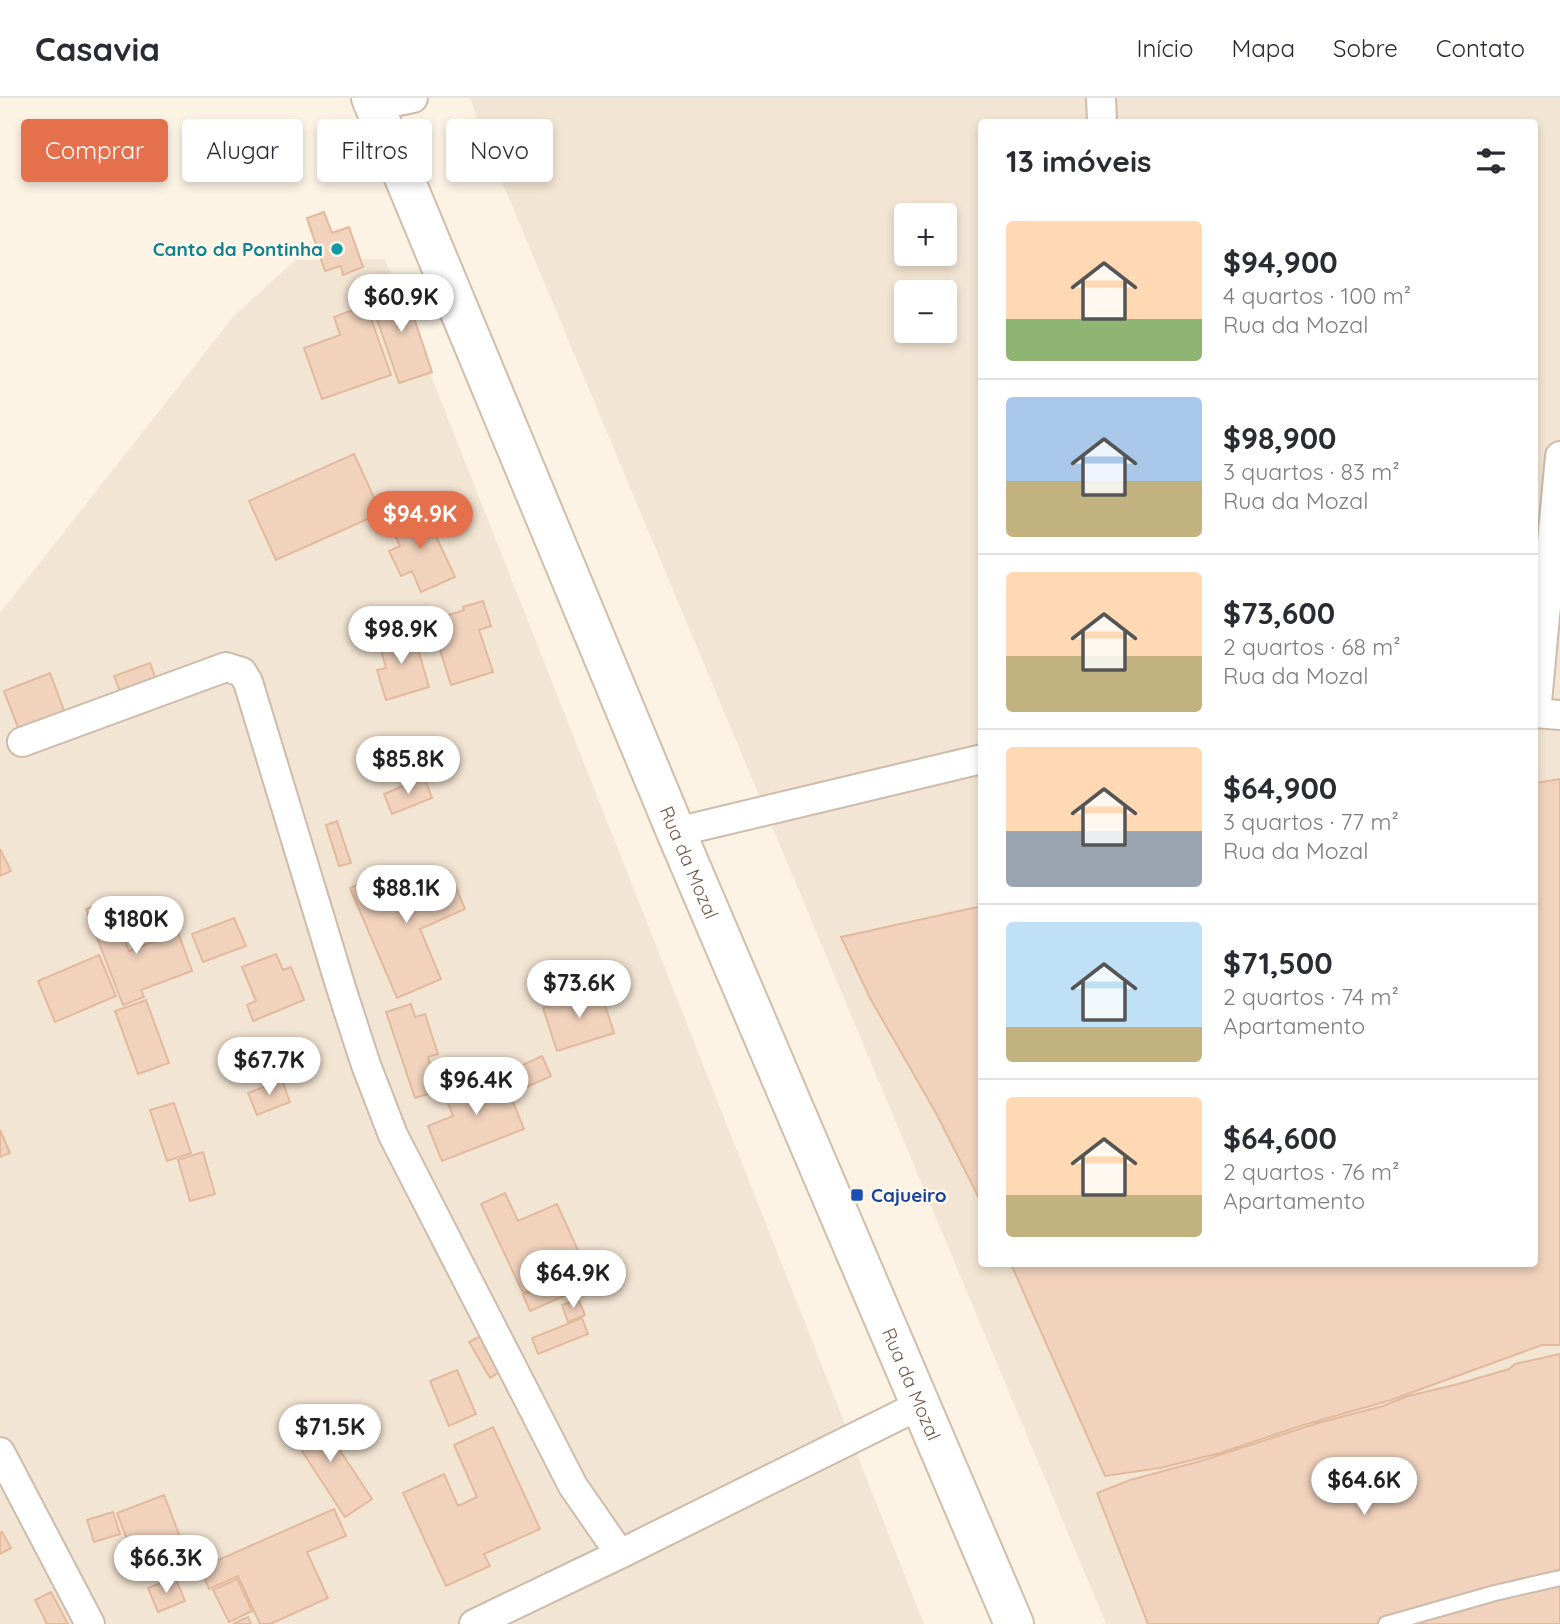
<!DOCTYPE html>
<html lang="pt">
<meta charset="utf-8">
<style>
:root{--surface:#fff;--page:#f7f7f7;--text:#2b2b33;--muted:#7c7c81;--line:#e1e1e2;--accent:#e4714b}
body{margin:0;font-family:Quicksand,sans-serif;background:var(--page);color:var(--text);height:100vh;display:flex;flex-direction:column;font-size:26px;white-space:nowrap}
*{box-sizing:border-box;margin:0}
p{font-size:23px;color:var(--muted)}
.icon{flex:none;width:38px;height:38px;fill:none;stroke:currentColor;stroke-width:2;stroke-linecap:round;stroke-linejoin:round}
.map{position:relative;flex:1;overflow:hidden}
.panel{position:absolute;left:978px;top:21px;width:560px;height:1148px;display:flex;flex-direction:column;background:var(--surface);border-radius:7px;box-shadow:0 4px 10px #0003}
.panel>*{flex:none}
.banner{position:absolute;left:21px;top:21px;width:665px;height:63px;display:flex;gap:14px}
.tools{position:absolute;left:894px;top:105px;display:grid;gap:14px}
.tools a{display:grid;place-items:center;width:63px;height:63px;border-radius:7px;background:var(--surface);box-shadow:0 4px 10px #0003;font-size:35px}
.price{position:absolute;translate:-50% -60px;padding:0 16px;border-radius:24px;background:#fff;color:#222;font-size:23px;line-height:46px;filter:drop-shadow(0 2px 4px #0008)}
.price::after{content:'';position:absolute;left:50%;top:42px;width:21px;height:16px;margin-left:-10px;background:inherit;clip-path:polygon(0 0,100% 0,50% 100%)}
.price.current{background:var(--accent);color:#fff}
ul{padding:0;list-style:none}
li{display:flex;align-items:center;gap:21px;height:175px;padding:0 28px}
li+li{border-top:2px solid var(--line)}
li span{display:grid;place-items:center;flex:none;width:196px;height:140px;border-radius:7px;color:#555}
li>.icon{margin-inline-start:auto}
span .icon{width:84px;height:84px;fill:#fffc;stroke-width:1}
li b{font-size:30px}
h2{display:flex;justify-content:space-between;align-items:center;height:84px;padding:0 28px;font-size:30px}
.tag{padding:0 24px;border-radius:7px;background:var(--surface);box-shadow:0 4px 10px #0003;font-size:24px;line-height:63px}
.tag.current{background:var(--accent);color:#fff}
header{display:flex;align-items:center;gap:42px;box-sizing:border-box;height:98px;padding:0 35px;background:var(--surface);border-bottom:2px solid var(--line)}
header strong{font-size:33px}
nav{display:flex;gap:38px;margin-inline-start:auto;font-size:24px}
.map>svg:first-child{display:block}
.residential{fill:#f3e5d3;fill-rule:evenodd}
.building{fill:#f1d2bd;stroke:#e3b99d;stroke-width:2}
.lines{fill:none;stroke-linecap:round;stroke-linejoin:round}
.lane-casing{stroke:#cdbbab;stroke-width:18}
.street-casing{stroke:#cdbbab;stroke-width:32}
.secondary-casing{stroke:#d2bdab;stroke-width:42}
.lane{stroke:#fff;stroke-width:14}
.street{stroke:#fff;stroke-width:28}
.secondary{stroke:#fff;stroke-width:38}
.culture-dot{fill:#0f9aa8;stroke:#fff7eb;stroke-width:2.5}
.transit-dot{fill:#1a4fb4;stroke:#fff7eb;stroke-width:2.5}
.labels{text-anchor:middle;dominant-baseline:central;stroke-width:5;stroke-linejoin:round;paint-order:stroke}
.culture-label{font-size:19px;font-weight:bold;fill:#0d838f;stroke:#fff7eb;text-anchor:end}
.street-label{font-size:19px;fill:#745a4a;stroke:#fff7eb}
.transit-label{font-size:19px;font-weight:bold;fill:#164399;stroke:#fff7eb;text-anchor:start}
</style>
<header>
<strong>Casavia</strong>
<nav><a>Início</a><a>Mapa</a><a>Sobre</a><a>Contato</a></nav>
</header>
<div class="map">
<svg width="1560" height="1526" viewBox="0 0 1560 1526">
<rect width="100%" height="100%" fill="#fcf3e5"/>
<path class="residential" d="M470,0H1560V1526H1106L482,36ZM982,24H1535V1166H982ZM906,117H945V156H906ZM906,194H945V233H906Z
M385,161L924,1526H0V515L234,218L295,162Z"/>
<path class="building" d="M324,114L332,135L349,129L363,169L343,177L341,168L325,173L307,120Z
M403,187L432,274L399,285L369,198Z
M366,207L391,277L322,301L304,250L340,237L334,219Z
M354,356L381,415L276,462L249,403Z
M423,410L455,479L421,494L412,473L401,478L389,453L400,448L389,425Z
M483,503L491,528L479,532L493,574L451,587L431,523L464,512L463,509Z
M412,531L429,589L386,602L377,572L386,570L378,541Z
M150,565L159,590L124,603L114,578Z
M50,575L68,623L22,640L4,593Z
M424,679L432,700L392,716L384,696Z
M1560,681V1247H1542L1391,1302L1300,1328L1220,1355L1160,1370L1105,1378L1011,1166H1535V685Z
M337,723L351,765L339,768L326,727Z
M0,751L11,773L0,778Z
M396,771L406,793L450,775L465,811L420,831L441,881L397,900L350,790Z
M109,802L129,853L178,834L192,873L141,892L144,899L123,907L86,811Z
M982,808V1106L936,1015L870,900L841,839Z
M234,820L246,848L203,864L192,836Z
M276,856L283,872L291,869L304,902L253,923L247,907L256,903L242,869Z
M99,857L116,898L55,924L38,883Z
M600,892L614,935L557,953L543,910Z
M146,902L169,965L138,976L115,913Z
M411,906L415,919L425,916L438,956L428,959L438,993L415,1000L386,914Z
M542,958L551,978L516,994L507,974Z
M500,972L524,1031L442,1063L428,1028L453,1018L444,995Z
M282,982L290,1004L257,1017L248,995Z
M174,1005L191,1055L167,1063L150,1012Z
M0,1032L10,1055L0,1059Z
M203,1054L215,1096L190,1103L178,1062Z
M505,1095L518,1123L557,1106L581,1159L566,1166L569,1174L523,1195L481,1106Z
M587,1169L594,1185L530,1213L523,1197Z
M578,1201L585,1217L568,1224L562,1207Z
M582,1220L588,1236L538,1256L532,1240Z
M482,1237L502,1272L490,1280L469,1244Z
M1560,1256V1526H1148L1097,1395L1130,1382L1201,1363L1318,1325L1383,1308L1408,1298L1458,1286L1509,1271L1515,1266Z
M457,1272L476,1316L449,1328L430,1283Z
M314,1313L372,1401L345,1419L287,1330Z
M493,1329L540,1431L484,1456L490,1468L446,1488L403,1395L444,1376L458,1408L477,1399L454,1347Z
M164,1397L187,1457L140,1475L117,1415Z
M334,1411L346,1438L307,1454L328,1500L270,1526H260L238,1478L209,1491L200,1470Z
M113,1414L120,1436L94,1444L87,1422Z
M2,1434L11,1450L0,1456V1435Z
M175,1479L185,1503L158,1514L148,1490Z
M237,1481L252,1513L229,1524L213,1492Z
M51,1494L68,1526H47L35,1502Z
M248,1519L251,1526H233Z"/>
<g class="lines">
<g class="lane-casing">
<path id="lane" d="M1386,1526L1495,1495L1560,1480"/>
</g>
<g class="street-casing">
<path id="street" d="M1101,0L1102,24
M374,8L413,0
M1535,615L1560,617
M1536,615L1560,358
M22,644L226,569L242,574L248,584L342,893L366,967L393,1037L573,1388L620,1456
M676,734L982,661
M0,1354L90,1526
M474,1526L620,1456L920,1307"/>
</g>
<g class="secondary-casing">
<g id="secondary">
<path id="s1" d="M371,0L676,734L1014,1526"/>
</g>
</g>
<use href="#lane" class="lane"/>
<use href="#street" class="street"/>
<use href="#secondary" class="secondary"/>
</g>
<circle class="culture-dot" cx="337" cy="151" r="7"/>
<rect class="transit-dot" x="850" y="1090" width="14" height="14" rx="3.5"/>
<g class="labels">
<g class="culture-label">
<text x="323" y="151">Canto da Pontinha</text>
</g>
<g class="street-label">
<text stroke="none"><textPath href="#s1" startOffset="828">Rua da Mozal</textPath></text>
<text stroke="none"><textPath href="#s1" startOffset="1395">Rua da Mozal</textPath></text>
</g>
<g class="transit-label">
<text x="871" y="1097">Cajueiro</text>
</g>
</g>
</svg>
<div class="tools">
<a>+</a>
<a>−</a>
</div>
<b class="price" style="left:401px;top:236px">$60.9K</b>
<b class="price current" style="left:420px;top:453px">$94.9K</b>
<b class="price" style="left:401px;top:568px">$98.9K</b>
<b class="price" style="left:408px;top:698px">$85.8K</b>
<b class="price" style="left:406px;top:827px">$88.1K</b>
<b class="price" style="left:136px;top:858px">$180K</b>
<b class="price" style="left:579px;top:922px">$73.6K</b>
<b class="price" style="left:269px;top:999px">$67.7K</b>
<b class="price" style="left:476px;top:1019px">$96.4K</b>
<b class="price" style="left:573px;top:1212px">$64.9K</b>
<b class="price" style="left:330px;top:1366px">$71.5K</b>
<b class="price" style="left:1364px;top:1419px">$64.6K</b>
<b class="price" style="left:166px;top:1497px">$66.3K</b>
<div class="banner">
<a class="tag current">Comprar</a>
<a class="tag">Alugar</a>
<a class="tag">Filtros</a>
<a class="tag">Novo</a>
</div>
<section class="panel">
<h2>13 imóveis<svg class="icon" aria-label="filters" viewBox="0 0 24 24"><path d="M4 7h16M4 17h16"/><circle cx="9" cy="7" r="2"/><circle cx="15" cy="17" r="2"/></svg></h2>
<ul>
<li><span style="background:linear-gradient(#ffd9b3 70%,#8fb573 0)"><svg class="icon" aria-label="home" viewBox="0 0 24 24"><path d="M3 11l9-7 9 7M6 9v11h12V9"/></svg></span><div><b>$94,900</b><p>4 quartos · 100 m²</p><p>Rua da Mozal</p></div></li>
<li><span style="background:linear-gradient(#a9c7e8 60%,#c2b280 0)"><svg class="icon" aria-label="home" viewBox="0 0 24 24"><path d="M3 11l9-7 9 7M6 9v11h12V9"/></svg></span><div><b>$98,900</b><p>3 quartos · 83 m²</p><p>Rua da Mozal</p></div></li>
<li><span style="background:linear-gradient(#ffd9b3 60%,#c2b280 0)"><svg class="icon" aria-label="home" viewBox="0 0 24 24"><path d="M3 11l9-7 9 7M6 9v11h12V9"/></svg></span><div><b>$73,600</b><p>2 quartos · 68 m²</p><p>Rua da Mozal</p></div></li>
<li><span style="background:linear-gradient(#ffd9b3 60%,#9aa5b1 0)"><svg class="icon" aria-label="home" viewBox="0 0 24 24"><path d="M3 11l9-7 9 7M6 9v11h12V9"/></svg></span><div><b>$64,900</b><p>3 quartos · 77 m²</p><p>Rua da Mozal</p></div></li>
<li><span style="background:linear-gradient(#bfe0f5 75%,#c2b280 0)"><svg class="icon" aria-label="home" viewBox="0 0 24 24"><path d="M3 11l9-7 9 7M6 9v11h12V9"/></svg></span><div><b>$71,500</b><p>2 quartos · 74 m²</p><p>Apartamento</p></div></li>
<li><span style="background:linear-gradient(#ffd9b3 70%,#c2b280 0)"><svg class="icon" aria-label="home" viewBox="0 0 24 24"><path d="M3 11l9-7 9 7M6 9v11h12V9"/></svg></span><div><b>$64,600</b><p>2 quartos · 76 m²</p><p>Apartamento</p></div></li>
</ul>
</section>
</div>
